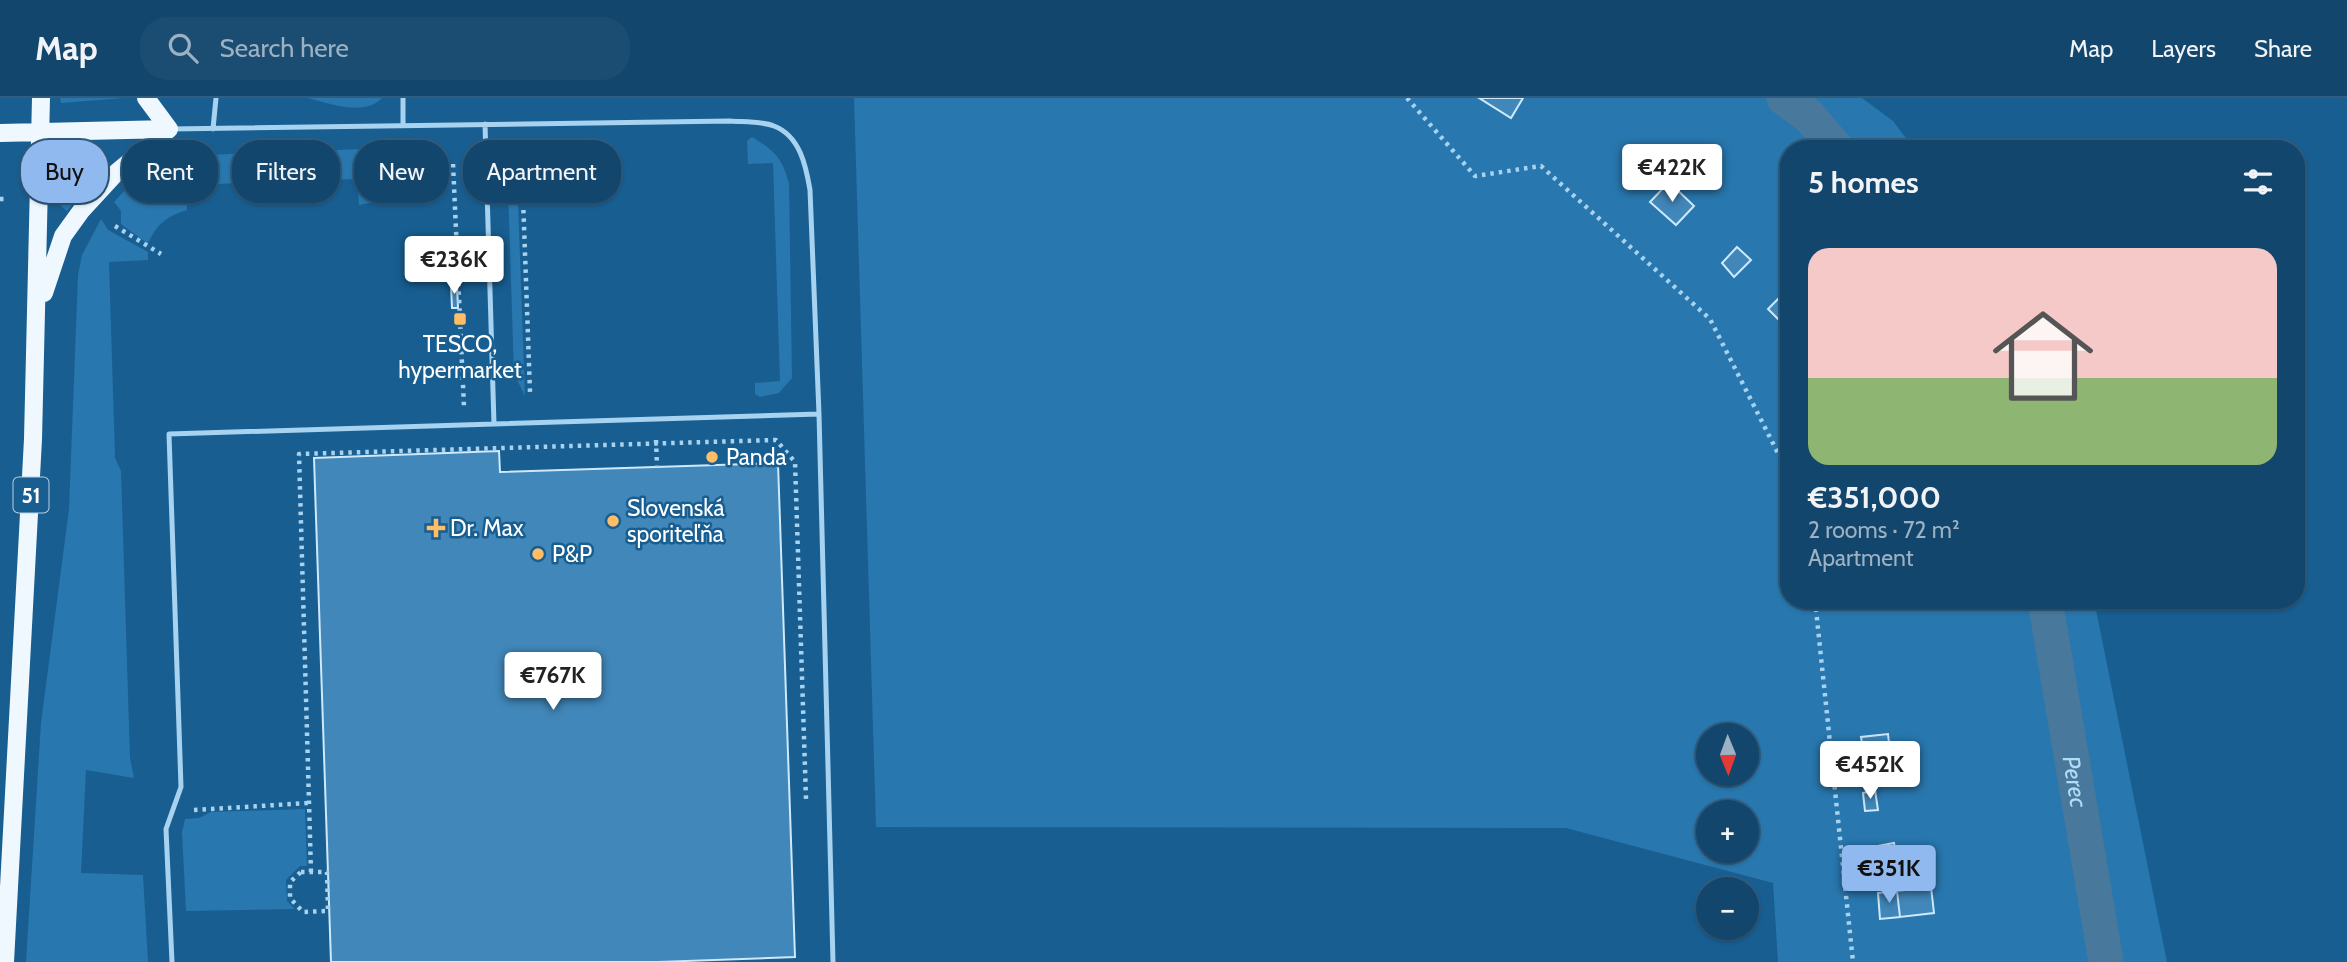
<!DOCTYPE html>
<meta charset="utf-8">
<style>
:root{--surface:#12466d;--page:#1b4d72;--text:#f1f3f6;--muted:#9cb1c2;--line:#315e80;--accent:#90b9f0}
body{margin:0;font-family:Cabin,sans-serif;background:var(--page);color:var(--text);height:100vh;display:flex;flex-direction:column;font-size:26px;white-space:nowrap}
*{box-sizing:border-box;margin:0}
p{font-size:23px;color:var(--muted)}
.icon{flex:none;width:38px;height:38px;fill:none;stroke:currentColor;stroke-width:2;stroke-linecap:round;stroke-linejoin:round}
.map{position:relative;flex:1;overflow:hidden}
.details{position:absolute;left:1780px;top:42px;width:525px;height:469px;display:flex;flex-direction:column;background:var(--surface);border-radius:28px;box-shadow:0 2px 5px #0004,0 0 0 2px var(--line)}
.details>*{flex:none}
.hud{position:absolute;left:21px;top:42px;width:665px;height:63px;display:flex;gap:14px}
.needle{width:46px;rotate:179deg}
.buttons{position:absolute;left:1696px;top:625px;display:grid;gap:14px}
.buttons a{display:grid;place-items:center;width:63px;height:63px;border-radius:50%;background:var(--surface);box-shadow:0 2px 5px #0004,0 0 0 2px var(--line);font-size:35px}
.price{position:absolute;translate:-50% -60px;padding:0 16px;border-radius:7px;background:#fff;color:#222;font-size:23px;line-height:46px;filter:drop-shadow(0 2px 4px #0008)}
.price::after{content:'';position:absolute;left:50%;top:42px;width:21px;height:16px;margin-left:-10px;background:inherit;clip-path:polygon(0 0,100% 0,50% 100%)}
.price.active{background:var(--accent);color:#111}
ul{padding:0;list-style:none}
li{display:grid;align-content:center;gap:14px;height:371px;padding:0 28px}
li+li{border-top:2px solid var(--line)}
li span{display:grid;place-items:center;height:217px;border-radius:21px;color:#555}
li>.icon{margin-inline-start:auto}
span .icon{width:126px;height:126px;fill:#fffc;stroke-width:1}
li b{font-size:30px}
h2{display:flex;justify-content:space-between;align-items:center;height:84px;padding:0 28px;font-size:30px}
.pill{padding:0 24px;border-radius:28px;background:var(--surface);box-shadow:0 2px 5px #0004,0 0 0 2px var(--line);font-size:24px;line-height:63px}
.pill.active{background:var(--accent);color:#111}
header{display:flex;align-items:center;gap:42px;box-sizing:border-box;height:98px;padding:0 35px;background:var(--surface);border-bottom:2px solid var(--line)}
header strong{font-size:33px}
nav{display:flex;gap:38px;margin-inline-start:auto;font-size:24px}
.search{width:490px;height:63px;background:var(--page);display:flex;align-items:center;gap:18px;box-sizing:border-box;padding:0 24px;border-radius:28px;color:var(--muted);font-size:26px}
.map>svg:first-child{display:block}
.green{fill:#2877ae;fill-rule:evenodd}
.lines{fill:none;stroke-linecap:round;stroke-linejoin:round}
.canal{stroke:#48799d;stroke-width:35}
.building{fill:#4187b9;stroke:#cee9fb;stroke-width:2}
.path{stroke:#a7d2f0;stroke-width:4.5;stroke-dasharray:3.5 5;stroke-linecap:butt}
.service{stroke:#a7d2f0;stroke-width:5}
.primary{stroke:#f0f8ff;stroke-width:18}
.poi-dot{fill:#ffbe66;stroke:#185e91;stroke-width:2.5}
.labels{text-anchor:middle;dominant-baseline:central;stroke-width:5;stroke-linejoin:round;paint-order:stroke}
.shield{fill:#185e91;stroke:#bacfde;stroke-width:2}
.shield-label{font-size:21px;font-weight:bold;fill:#fff}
.poi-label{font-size:23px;fill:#fff;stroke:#185e91;text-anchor:start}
.water-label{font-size:24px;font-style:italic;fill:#b4dbf6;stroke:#185e91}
</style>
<header>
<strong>Map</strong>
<div class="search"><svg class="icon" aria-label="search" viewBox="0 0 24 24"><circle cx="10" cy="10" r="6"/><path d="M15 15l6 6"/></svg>Search here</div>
<nav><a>Map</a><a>Layers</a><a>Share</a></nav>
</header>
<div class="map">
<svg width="2347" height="864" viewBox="0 0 2347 864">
<rect width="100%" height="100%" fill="#185e91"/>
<path class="green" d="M60,0H124L61,5Z
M307,0H382C364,19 329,5 307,0Z
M854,0H1862L1893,23L1914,51H1788V502H2094L2167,864H1778L1773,785L1566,730L876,729ZM1708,637H1746V676H1708ZM1708,714H1746V752H1708Z
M752,39C774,52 783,61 789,86L792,280L779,295L760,299L755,296V285L780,283L773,65L748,66L747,43Z
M516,47L525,298L514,276L507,60Z
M362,51L380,57C390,74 394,83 384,102L359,107L357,81L187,87V112C166,118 156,127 148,146L121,126V113L114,104C137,79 148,66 182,58Z
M104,63L67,113L61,108L63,64Z
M101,121L108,132L148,154V162L109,164L115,360L121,373L130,660L134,680L86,672L81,775L143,777L148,864H26L41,625L69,411L78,177L82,157Z
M305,711L307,768H300L286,782L287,803L295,811L186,813L182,734L185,721L199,720L211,714Z"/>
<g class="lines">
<g class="canal">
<path d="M1784,0L1809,18L1837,51"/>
<path id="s1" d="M2045,502L2106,864"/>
</g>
</g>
<path class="building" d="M1479,0H1523L1511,20Z
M1669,84L1694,108L1676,127L1650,104Z
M1737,149L1751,162L1734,179L1722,165Z
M451,187H457L458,210H452Z
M1784,195L1788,199V217L1781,224L1768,211Z
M1788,264V289L1779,271Z
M499,353L500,374L778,365L795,859L658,864H331L314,360Z
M1888,636L1890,655L1864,657L1861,639Z
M1875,692L1878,712L1865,713L1863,695Z
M1894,745L1897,764L1874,767L1872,749Z
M1931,789L1934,815L1900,819L1897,793Z
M1897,793L1900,819L1880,821L1878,795Z"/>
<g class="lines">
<path class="path" d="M1407,0L1475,78L1541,68L1710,221L1788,375
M521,44L530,294
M453,66L464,309
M0,101H4
M115,128L161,156
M656,342L657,369
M1815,502L1853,864
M194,712L309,705
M301,774H327L328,813L303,814L290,800V784Z
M311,774L299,356L776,342L795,364L806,701"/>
<path class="service" d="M403,0V27
M485,26L494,326
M171,31L730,23C743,24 762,23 774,28C800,38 806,68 810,92L819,316L169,336L181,689L166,731L172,864
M213,31L216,0
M819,316L833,864"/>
<path class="primary" d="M146,0L169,31
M0,35L169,31
M44,195L63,138L81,113L116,75L169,31
M5,864L33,341L41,0"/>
</g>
<g class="poi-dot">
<rect x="453" y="214" width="14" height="14" rx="3.5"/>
<circle cx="712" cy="359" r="7"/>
<circle cx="613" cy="423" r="7"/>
<path d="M432.5 419.5h7v7h7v7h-7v7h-7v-7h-7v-7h7z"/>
<circle cx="538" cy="456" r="7"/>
</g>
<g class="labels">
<rect class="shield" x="13.5" y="379.5" width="35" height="35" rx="5"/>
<g class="shield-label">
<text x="31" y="397">51</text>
</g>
<g class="poi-label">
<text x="460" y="246" text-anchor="middle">TESCO,<tspan x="460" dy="26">hypermarket</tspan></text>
<text x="726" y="359">Panda</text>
<text x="627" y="410">Slovenská<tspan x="627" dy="26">sporiteľňa</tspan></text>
<text x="450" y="430">Dr. Max</text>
<text x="552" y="456">P&amp;P</text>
</g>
<g class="water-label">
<text stroke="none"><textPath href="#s1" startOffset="184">Perec</textPath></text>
</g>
</g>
</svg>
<div class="buttons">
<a><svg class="needle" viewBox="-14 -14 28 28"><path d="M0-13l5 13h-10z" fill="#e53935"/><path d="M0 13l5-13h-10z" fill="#9cb1c2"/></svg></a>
<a>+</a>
<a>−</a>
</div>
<b class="price" style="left:1672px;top:106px">€422K</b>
<b class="price" style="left:454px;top:198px">€236K</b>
<b class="price" style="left:553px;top:614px">€767K</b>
<b class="price" style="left:1870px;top:703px">€452K</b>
<b class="price active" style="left:1889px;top:807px">€351K</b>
<div class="hud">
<a class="pill active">Buy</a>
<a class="pill">Rent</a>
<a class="pill">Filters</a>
<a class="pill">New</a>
<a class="pill">Apartment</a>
</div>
<section class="details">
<h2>5 homes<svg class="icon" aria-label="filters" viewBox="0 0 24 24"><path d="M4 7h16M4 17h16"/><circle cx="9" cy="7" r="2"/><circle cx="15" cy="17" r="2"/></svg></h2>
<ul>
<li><span style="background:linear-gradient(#f6c9c9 60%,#8fb573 0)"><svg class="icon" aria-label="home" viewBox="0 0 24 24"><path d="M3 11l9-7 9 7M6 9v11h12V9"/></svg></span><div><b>€351,000</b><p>2 rooms · 72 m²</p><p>Apartment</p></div></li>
</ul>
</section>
</div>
